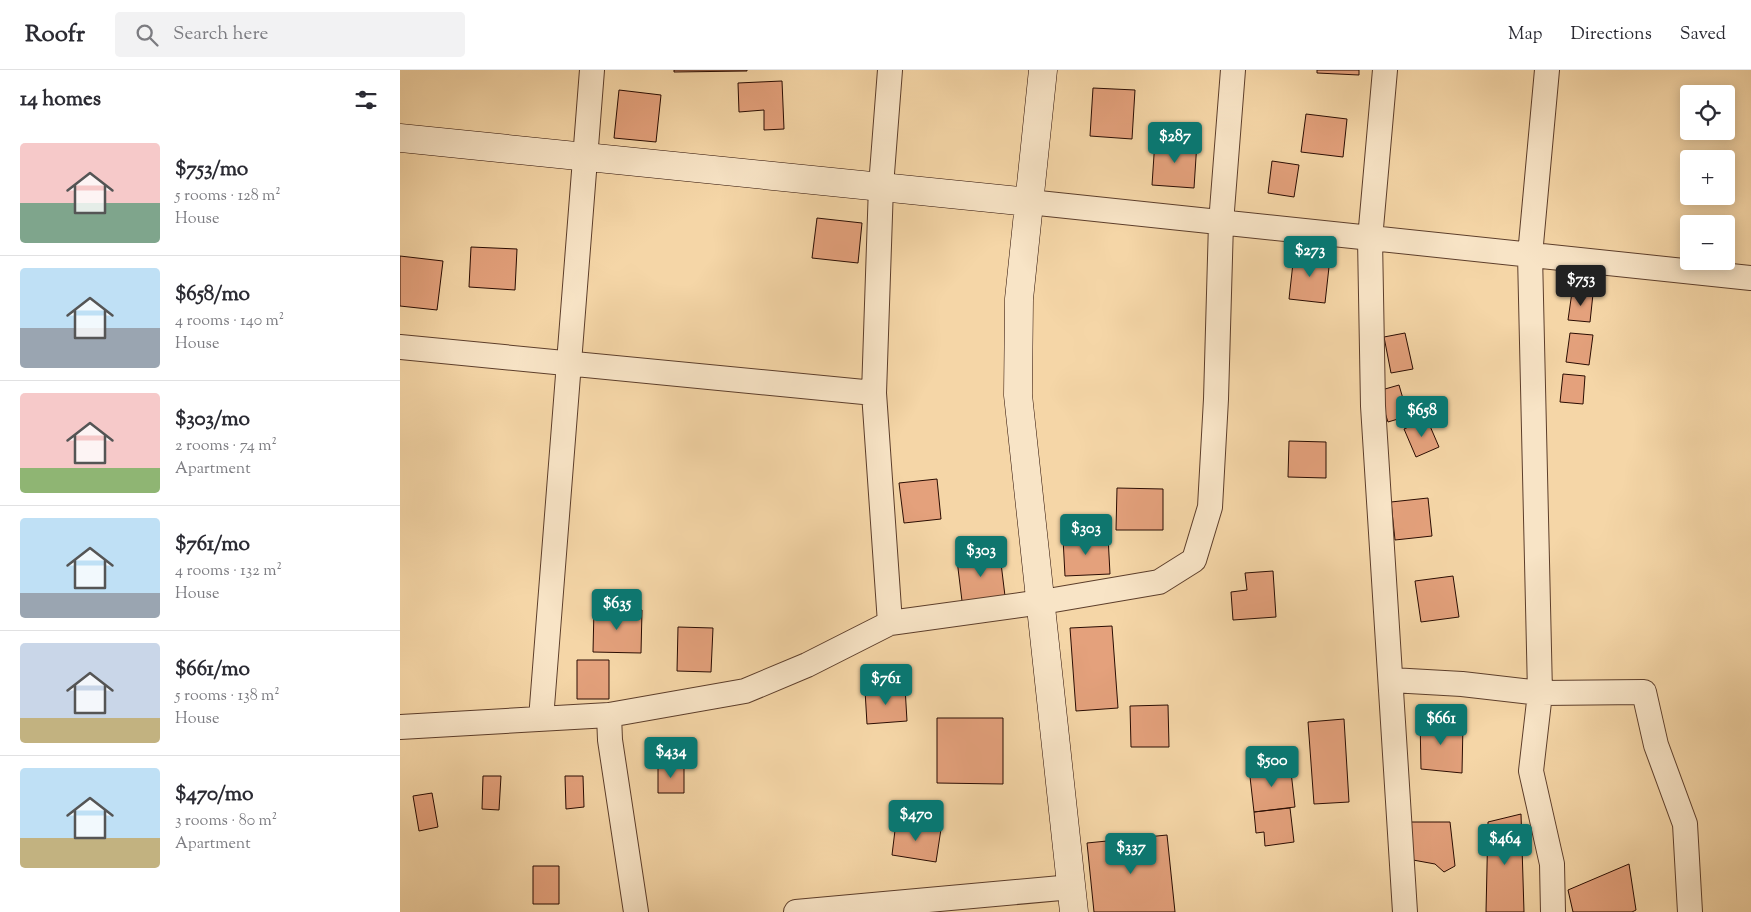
<!DOCTYPE html>
<meta charset="utf-8">
<style>
:root{--surface:#fff;--page:#f2f2f3;--text:#2b2b33;--muted:#7c7c81;--line:#e1e1e2;--accent:#0f766e}
body{margin:0;font-family:"Sorts Mill Goudy",serif;background:var(--page);color:var(--text);height:100vh;display:flex;flex-direction:column;font-size:19px;white-space:nowrap}
*{box-sizing:border-box;margin:0}
p{font-size:16px;color:var(--muted)}
.icon{flex:none;width:28px;height:28px;fill:none;stroke:currentColor;stroke-width:2;stroke-linecap:round;stroke-linejoin:round}
.map{position:relative;flex:1;overflow:hidden}
.sheet{display:flex;flex-direction:column;background:var(--surface);width:400px}
.sheet>*{flex:none}
.tools{position:absolute;left:1280px;top:15px;display:grid;gap:10px}
.tools a{display:grid;place-items:center;width:55px;height:55px;border-radius:5px;background:var(--surface);box-shadow:0 2px 12px #0003;font-size:25px}
.price{position:absolute;translate:-50% -42px;padding:0 11px;border-radius:5px;background:var(--accent);color:#fff;font-size:16px;line-height:32px;filter:drop-shadow(0 1px 2px #0008)}
.price::after{content:'';position:absolute;left:50%;top:30px;width:15px;height:11px;margin-left:-8px;background:inherit;clip-path:polygon(0 0,100% 0,50% 100%)}
.price.on{background:#222;color:#fff}
ul{padding:0;list-style:none}
li{display:flex;align-items:center;gap:15px;height:125px;padding:0 20px}
li+li{border-top:1px solid var(--line)}
li span{display:grid;place-items:center;flex:none;width:140px;height:100px;border-radius:5px;color:#555}
li>.icon{margin-inline-start:auto}
span .icon{width:60px;height:60px;fill:#fffc;stroke-width:1}
li b{font-size:21px}
h2{display:flex;justify-content:space-between;align-items:center;height:60px;padding:0 20px;font-size:21px}
header{display:flex;align-items:center;gap:30px;box-sizing:border-box;height:70px;padding:0 25px;background:var(--surface);border-bottom:1px solid var(--line)}
header strong{font-size:24px}
nav{display:flex;gap:28px;margin-inline-start:auto;font-size:18px}
.search{width:350px;height:45px;background:var(--page);display:flex;align-items:center;gap:12px;box-sizing:border-box;padding:0 18px;border-radius:5px;color:var(--muted);font-size:19px}
main{display:flex;flex:1;min-height:0}
.map>svg:first-child{display:block}
.building{fill:#e4a17c;stroke:#2a0c02}
.lines{fill:none;stroke-linecap:round;stroke-linejoin:round}
.street-casing{stroke:#5d3e2b;stroke-width:26}
.secondary-casing{stroke:#2a0c02;stroke-width:29}
.street{stroke:#f8e4c6;stroke-width:24}
.secondary{stroke:#f8e4c6;stroke-width:28}
</style>
<header>
<strong>Roofr</strong>
<div class="search"><svg class="icon" aria-label="search" viewBox="0 0 24 24"><circle cx="10" cy="10" r="6"/><path d="M15 15l6 6"/></svg>Search here</div>
<nav><a>Map</a><a>Directions</a><a>Saved</a></nav>
</header>
<main>
<section class="sheet">
<h2>14 homes<svg class="icon" aria-label="filters" viewBox="0 0 24 24"><path d="M4 7h16M4 17h16"/><circle cx="9" cy="7" r="2"/><circle cx="15" cy="17" r="2"/></svg></h2>
<ul>
<li><span style="background:linear-gradient(#f6c9c9 60%,#7fa58c 0)"><svg class="icon" aria-label="home" viewBox="0 0 24 24"><path d="M3 11l9-7 9 7M6 9v11h12V9"/></svg></span><div><b>$753/mo</b><p>5 rooms · 128 m²</p><p>House</p></div></li>
<li><span style="background:linear-gradient(#bfe0f5 60%,#9aa5b1 0)"><svg class="icon" aria-label="home" viewBox="0 0 24 24"><path d="M3 11l9-7 9 7M6 9v11h12V9"/></svg></span><div><b>$658/mo</b><p>4 rooms · 140 m²</p><p>House</p></div></li>
<li><span style="background:linear-gradient(#f6c9c9 75%,#8fb573 0)"><svg class="icon" aria-label="home" viewBox="0 0 24 24"><path d="M3 11l9-7 9 7M6 9v11h12V9"/></svg></span><div><b>$303/mo</b><p>2 rooms · 74 m²</p><p>Apartment</p></div></li>
<li><span style="background:linear-gradient(#bfe0f5 75%,#9aa5b1 0)"><svg class="icon" aria-label="home" viewBox="0 0 24 24"><path d="M3 11l9-7 9 7M6 9v11h12V9"/></svg></span><div><b>$761/mo</b><p>4 rooms · 132 m²</p><p>House</p></div></li>
<li><span style="background:linear-gradient(#c9d6e8 75%,#c2b280 0)"><svg class="icon" aria-label="home" viewBox="0 0 24 24"><path d="M3 11l9-7 9 7M6 9v11h12V9"/></svg></span><div><b>$661/mo</b><p>5 rooms · 138 m²</p><p>House</p></div></li>
<li><span style="background:linear-gradient(#bfe0f5 70%,#c2b280 0)"><svg class="icon" aria-label="home" viewBox="0 0 24 24"><path d="M3 11l9-7 9 7M6 9v11h12V9"/></svg></span><div><b>$470/mo</b><p>3 rooms · 80 m²</p><p>Apartment</p></div></li>
</ul>
</section>
<div class="map">
<svg width="1351" height="842" viewBox="0 0 1351 842">
<rect width="100%" height="100%" fill="#f5d6a7"/>
<filter id="stains"><feTurbulence type="fractalNoise" baseFrequency=".004" numOctaves="4"/><feColorMatrix values="0 0 0 0 .2 0 0 0 0 .09 0 0 0 0 .02 0 0 0 .5 -.17"/></filter>
<radialGradient id="worn" r=".72"><stop offset=".6" stop-color="#630" stop-opacity="0"/><stop offset="1" stop-color="#630" stop-opacity=".3"/></radialGradient>
<path class="building" d="M274,0H347V1L274,2Z
M917,0H959V5L917,3Z
M382,11L384,59L364,60V40L339,42L338,13Z
M693,18L735,20L732,69L690,66Z
M219,20L261,25L256,72L214,68Z
M906,44L947,49L943,87L901,82Z
M755,70L797,72L794,118L752,115Z
M872,91L899,95L894,127L868,123Z
M417,148L462,153L458,193L412,188Z
M71,177L117,179L115,220L69,217Z
M894,184L930,188L925,233L889,229Z
M0,186L43,191L37,240L0,236Z
M1172,222L1193,224L1190,252L1168,250Z
M1005,263L1013,299L991,303L984,267Z
M1170,263L1193,265L1189,295L1166,292Z
M1163,304L1185,306L1183,334L1160,332Z
M999,315L1008,346L988,352L978,321Z
M1027,349L1039,377L1016,387L1004,359Z
M889,371L926,372V408L888,407Z
M537,409L541,449L504,453L499,413Z
M717,418L763,419V460H716Z
M1028,428L1032,466L995,470L991,432Z
M708,466L710,504L665,506L663,468Z
M600,485L605,526L562,531L557,490Z
M873,501L876,547L833,550L831,522L847,520L845,503Z
M1053,506L1059,547L1021,552L1015,511Z
M194,538L242,540L241,583L193,582Z
M712,556L718,638L676,641L670,558Z
M278,557L313,558L311,602L277,601Z
M177,590H209V629H177Z
M505,617L507,651L467,654L465,620Z
M768,635L769,677H731L730,636Z
M537,648H603V714L537,713Z
M1020,648L1063,653L1062,703L1021,699Z
M944,649L949,732L914,734L908,652Z
M890,693L895,737L854,742L849,698Z
M258,695H284V723H258Z
M83,706H101L99,740L82,739Z
M165,706H183L184,737L166,739Z
M32,723L38,757L19,761L13,726Z
M890,738L894,772L865,776L864,762L856,763L854,742Z
M1121,744L1124,842H1086L1088,752Z
M496,752L541,759L536,792L492,785Z
M1011,752H1050L1055,796L1044,802L1035,794L1013,790Z
M767,765L775,842H694L687,773Z
M1229,794L1236,840L1232,842H1173L1168,820Z
M133,796H159V834H133Z"/>
<g class="lines">
<g class="street-casing">
<path id="street" d="M985,0L970,169L973,336L1005,842
M1147,0L1130,185L1140,623L1244,622L1256,675L1285,754L1290,842
M629,132L1351,208
M0,277L474,323
M490,553L474,323L481,116L490,0
M991,610L1062,614L1140,623L1131,701L1152,794L1153,842
M209,645L210,670L236,842
M141,649L192,0
M0,657L209,645L345,621L407,595L490,553L642,532L759,512L794,490L810,437L816,329L821,153L833,0
M396,842L672,817"/>
</g>
<g class="secondary-casing">
<path id="secondary" d="M643,0L619,229L618,325L674,842
M0,68L629,132"/>
</g>
<use href="#street" class="street"/>
<use href="#secondary" class="secondary"/>
</g>
<rect width="100%" height="100%" filter="url(#stains)"/>
<rect width="100%" height="100%" fill="url(#worn)"/>
</svg>
<div class="tools">
<a><svg class="icon" aria-label="locate" viewBox="0 0 24 24"><circle cx="12" cy="12" r="6"/><path d="M12 2v4M12 18v4M2 12h4M18 12h4"/></svg></a>
<a>+</a>
<a>−</a>
</div>
<b class="price" style="left:775px;top:94px">$287</b>
<b class="price" style="left:910px;top:208px">$273</b>
<b class="price on" style="left:1181px;top:237px">$753</b>
<b class="price" style="left:1022px;top:368px">$658</b>
<b class="price" style="left:686px;top:486px">$303</b>
<b class="price" style="left:581px;top:508px">$303</b>
<b class="price" style="left:217px;top:561px">$635</b>
<b class="price" style="left:486px;top:636px">$761</b>
<b class="price" style="left:1041px;top:676px">$661</b>
<b class="price" style="left:271px;top:709px">$434</b>
<b class="price" style="left:872px;top:718px">$500</b>
<b class="price" style="left:516px;top:772px">$470</b>
<b class="price" style="left:1105px;top:796px">$464</b>
<b class="price" style="left:731px;top:805px">$337</b>
</div>
</main>
